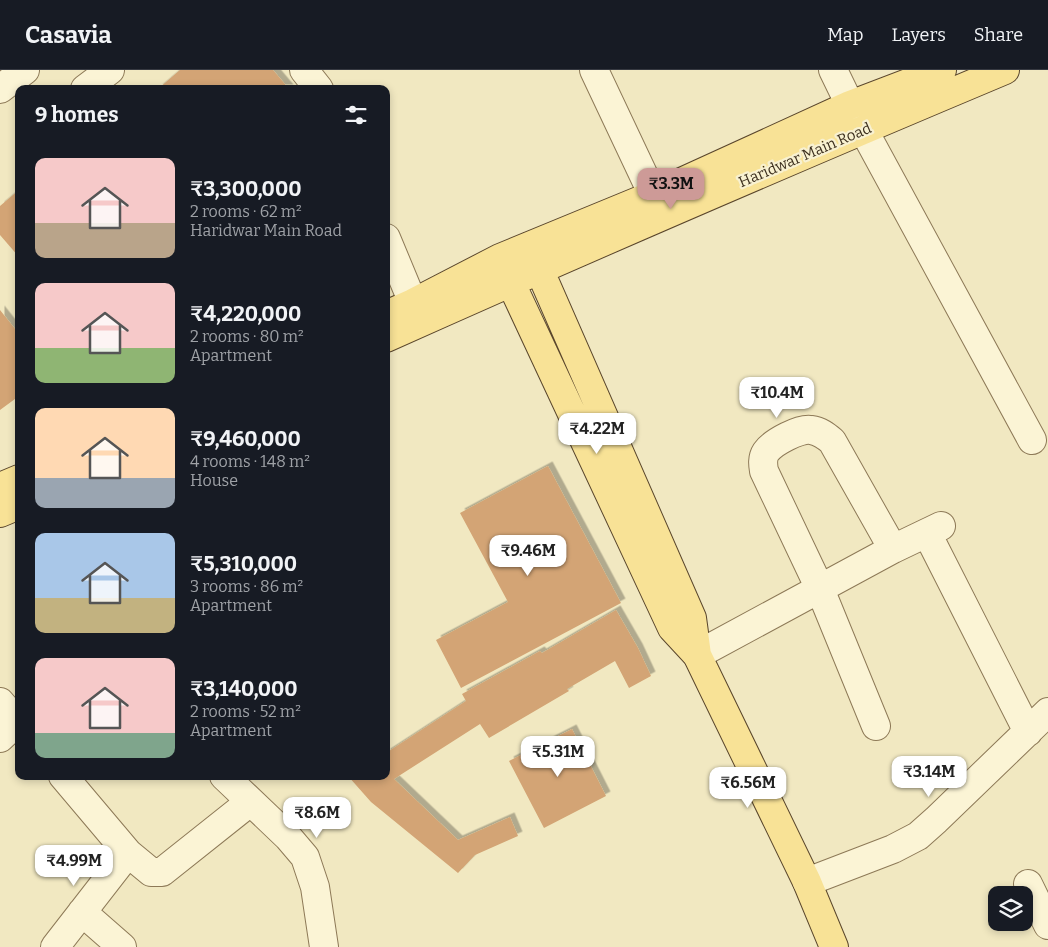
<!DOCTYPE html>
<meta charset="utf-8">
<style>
:root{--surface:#171b24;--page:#242831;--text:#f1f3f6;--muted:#9ea1a6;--line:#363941;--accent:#cd9a97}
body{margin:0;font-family:Bitter,serif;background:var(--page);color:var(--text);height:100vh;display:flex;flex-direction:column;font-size:19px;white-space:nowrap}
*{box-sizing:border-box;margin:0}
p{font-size:16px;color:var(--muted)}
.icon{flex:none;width:28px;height:28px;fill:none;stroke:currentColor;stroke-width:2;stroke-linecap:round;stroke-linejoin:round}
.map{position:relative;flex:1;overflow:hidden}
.sheet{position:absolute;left:15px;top:15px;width:375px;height:695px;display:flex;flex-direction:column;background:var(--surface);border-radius:10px;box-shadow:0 2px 8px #0003}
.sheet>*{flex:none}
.buttons{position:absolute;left:988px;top:816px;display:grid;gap:10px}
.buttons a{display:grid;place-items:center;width:45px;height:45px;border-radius:10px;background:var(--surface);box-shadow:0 2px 8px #0003;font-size:25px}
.price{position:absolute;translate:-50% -42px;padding:0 11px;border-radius:10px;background:#fff;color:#222;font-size:16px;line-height:32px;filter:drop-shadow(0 1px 2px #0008)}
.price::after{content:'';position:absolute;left:50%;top:30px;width:15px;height:11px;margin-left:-8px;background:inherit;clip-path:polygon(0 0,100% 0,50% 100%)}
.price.selected{background:var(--accent);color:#111}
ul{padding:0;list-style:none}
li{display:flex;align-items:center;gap:15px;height:125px;padding:0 20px}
li span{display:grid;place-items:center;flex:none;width:140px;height:100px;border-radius:10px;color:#555}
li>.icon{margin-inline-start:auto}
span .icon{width:60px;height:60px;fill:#fffc;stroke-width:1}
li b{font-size:21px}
h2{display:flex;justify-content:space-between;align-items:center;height:60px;padding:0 20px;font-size:21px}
header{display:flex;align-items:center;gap:30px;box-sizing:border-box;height:70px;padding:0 25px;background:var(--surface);border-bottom:1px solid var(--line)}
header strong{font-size:24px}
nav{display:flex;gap:28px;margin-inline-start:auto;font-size:18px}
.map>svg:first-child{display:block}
.building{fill:#d3a474;filter:url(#shadow)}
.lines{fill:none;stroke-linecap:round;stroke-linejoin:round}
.minor-casing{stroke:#8d7957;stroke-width:30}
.major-casing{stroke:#5a462c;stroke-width:30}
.minor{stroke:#fbf4d5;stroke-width:28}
.major{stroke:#f8e296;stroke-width:28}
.labels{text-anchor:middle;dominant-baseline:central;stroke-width:4.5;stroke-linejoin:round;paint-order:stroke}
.street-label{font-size:15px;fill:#3b2e1d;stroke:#f8f1d1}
</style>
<header>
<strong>Casavia</strong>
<nav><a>Map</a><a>Layers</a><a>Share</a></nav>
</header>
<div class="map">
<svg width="1048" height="877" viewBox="0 0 1048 877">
<defs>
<filter id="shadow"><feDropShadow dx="4.5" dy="-4.5" stdDeviation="0" flood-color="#0004"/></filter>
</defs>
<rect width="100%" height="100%" fill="#f1e8c1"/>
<path class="building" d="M180,0H273L289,19H158Z
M19,120V187L0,165V136Z
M0,240L19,264V326L0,340Z
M548,396L621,533L461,618L436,570L508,532L460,443Z
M616,540L638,578L651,606L629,618L615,591L567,619L569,621L489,668L480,654L394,709L458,770L510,747L518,766L475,785L458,803L371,732L348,706H386V683L466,631L462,624L540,581L542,583Z
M572,659L606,726L544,758L509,691Z"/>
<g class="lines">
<g class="minor-casing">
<path id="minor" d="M304,0L319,19
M594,0L653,125
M833,0L850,35L1032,370
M0,19L25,0
M85,19L110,0
M386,168L413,233
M927,463L1028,662
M697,585L893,479L941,456
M0,632L19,654
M876,656L820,519L764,401C763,395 762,388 766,382C773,372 800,358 811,360C820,361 826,366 832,371L893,479
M0,668L17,652
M63,706L128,783L151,802H162L250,732
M224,706L288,767L305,787L315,817L324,877
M807,812L893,779L918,766L936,750L1048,642
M1028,814L1048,855
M82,842L122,877
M55,877L128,783"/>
</g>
<g class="major-casing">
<path id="major" d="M529,176L692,548L697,585L807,812L834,877
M503,196L672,558L697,585
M386,245L413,233L500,188L653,125L850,35L942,0
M386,268C591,176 798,87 1005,0
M0,417L19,409
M0,443L19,435"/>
</g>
<use href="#minor" class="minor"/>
<use href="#major" class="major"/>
</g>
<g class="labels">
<g class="street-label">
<text transform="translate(805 85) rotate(-23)">Haridwar Main Road</text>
</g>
</g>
</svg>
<div class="buttons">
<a><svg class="icon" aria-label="layers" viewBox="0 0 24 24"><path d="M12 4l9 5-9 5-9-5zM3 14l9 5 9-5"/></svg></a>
</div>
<b class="price selected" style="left:671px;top:140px">₹3.3M</b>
<b class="price" style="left:777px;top:349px">₹10.4M</b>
<b class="price" style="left:597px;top:385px">₹4.22M</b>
<b class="price" style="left:528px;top:507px">₹9.46M</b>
<b class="price" style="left:558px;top:708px">₹5.31M</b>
<b class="price" style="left:929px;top:728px">₹3.14M</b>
<b class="price" style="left:748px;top:739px">₹6.56M</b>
<b class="price" style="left:317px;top:769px">₹8.6M</b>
<b class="price" style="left:74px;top:817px">₹4.99M</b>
<section class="sheet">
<h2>9 homes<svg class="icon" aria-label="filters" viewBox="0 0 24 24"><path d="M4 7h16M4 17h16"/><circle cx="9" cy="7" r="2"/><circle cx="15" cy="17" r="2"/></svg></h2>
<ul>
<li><span style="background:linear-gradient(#f6c9c9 65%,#b9a48a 0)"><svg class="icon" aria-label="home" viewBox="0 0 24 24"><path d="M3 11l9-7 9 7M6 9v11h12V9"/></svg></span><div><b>₹3,300,000</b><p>2 rooms · 62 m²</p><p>Haridwar Main Road</p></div></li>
<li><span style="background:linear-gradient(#f6c9c9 65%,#8fb573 0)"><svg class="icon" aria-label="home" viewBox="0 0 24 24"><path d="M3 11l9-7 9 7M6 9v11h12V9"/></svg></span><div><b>₹4,220,000</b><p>2 rooms · 80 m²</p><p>Apartment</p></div></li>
<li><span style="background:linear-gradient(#ffd9b3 70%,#9aa5b1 0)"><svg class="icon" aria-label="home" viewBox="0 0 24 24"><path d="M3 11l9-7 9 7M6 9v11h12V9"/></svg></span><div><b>₹9,460,000</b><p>4 rooms · 148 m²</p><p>House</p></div></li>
<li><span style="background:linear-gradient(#a9c7e8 65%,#c2b280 0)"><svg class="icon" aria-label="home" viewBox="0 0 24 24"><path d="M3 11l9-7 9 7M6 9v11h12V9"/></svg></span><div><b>₹5,310,000</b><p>3 rooms · 86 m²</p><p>Apartment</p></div></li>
<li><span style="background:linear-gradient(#f6c9c9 75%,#7fa58c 0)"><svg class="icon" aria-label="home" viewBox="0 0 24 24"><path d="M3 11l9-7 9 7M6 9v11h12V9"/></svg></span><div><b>₹3,140,000</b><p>2 rooms · 52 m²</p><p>Apartment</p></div></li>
</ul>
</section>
</div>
